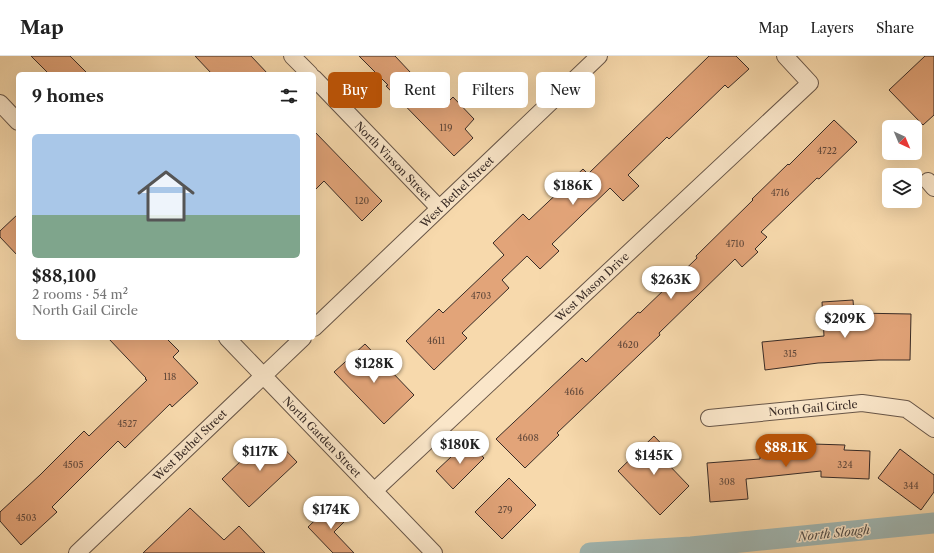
<!DOCTYPE html>
<meta charset="utf-8">
<style>
:root{--surface:#fff;--page:#f6f6f6;--text:#222;--muted:#767676;--line:#e0e0e0;--accent:#b45309}
body{margin:0;font-family:"Libre Caslon Text",serif;background:var(--page);color:var(--text);height:100vh;display:flex;flex-direction:column;font-size:15px;white-space:nowrap}
*{box-sizing:border-box;margin:0}
p{font-size:13px;color:var(--muted)}
.icon{flex:none;width:22px;height:22px;fill:none;stroke:currentColor;stroke-width:2;stroke-linecap:round;stroke-linejoin:round}
.map{position:relative;flex:1;overflow:hidden}
.side{position:absolute;left:16px;top:16px;width:300px;height:268px;display:flex;flex-direction:column;background:var(--surface);border-radius:6px;box-shadow:0 4px 16px #0002}
.side>*{flex:none}
.top-card{position:absolute;left:328px;top:16px;width:380px;height:36px;display:flex;gap:8px}
.needle{width:26px;rotate:136deg}
.tools{position:absolute;left:882px;top:64px;display:grid;gap:8px}
.tools a{display:grid;place-items:center;width:40px;height:40px;border-radius:6px;background:var(--surface);box-shadow:0 4px 16px #0002;font-size:20px}
.price{position:absolute;translate:-50% -34px;padding:0 9px;border-radius:14px;background:#fff;color:#222;font-size:13px;line-height:26px;filter:drop-shadow(0 1px 2px #0008)}
.price::after{content:'';position:absolute;left:50%;top:24px;width:12px;height:9px;margin-left:-6px;background:inherit;clip-path:polygon(0 0,100% 0,50% 100%)}
.price.current{background:var(--accent);color:#fff}
ul{padding:0;list-style:none}
li{display:grid;align-content:center;gap:8px;height:212px;padding:0 16px}
li span{display:grid;place-items:center;height:124px;border-radius:6px;color:#555}
li>.icon{margin-inline-start:auto}
span .icon{width:72px;height:72px;fill:#fffc;stroke-width:1}
li b{font-size:17px}
h2{display:flex;justify-content:space-between;align-items:center;height:48px;padding:0 16px;font-size:17px}
.pill{padding:0 14px;border-radius:6px;background:var(--surface);box-shadow:0 4px 16px #0002;font-size:14px;line-height:36px}
.pill.current{background:var(--accent);color:#fff}
header{display:flex;align-items:center;gap:24px;box-sizing:border-box;height:56px;padding:0 20px;background:var(--surface);border-bottom:1px solid var(--line)}
header strong{font-size:19px}
nav{display:flex;gap:22px;margin-inline-start:auto;font-size:14px}
.map>svg:first-child{display:block}
.lines{fill:none;stroke-linecap:round;stroke-linejoin:round}
.canal{stroke:#a1b8b4;stroke-width:21}
.building{fill:#e2a479;stroke:#382b26}
.minor-casing{stroke:#685648;stroke-width:18}
.minor{stroke:#fae6c9;stroke-width:16}
.labels{text-anchor:middle;dominant-baseline:central;stroke-width:3;stroke-linejoin:round;paint-order:stroke}
.number-label{font-size:9px;fill:#62493b}
.street-label{font-size:11px;fill:#382b26;stroke:#fae6c9}
.water-label{font-size:12px;font-style:italic;fill:#524e4a;stroke:#fae6c9}
</style>
<header>
<strong>Map</strong>
<nav><a>Map</a><a>Layers</a><a>Share</a></nav>
</header>
<div class="map">
<svg width="934" height="497" viewBox="0 0 934 497">
<rect width="100%" height="100%" fill="#f7d9ac"/>
<filter id="stains"><feTurbulence type="fractalNoise" baseFrequency=".005" numOctaves="4"/><feColorMatrix values="0 0 0 0 .2 0 0 0 0 .09 0 0 0 0 .02 0 0 0 .5 -.17"/></filter>
<radialGradient id="worn" r=".72"><stop offset=".6" stop-color="#630" stop-opacity="0"/><stop offset="1" stop-color="#630" stop-opacity=".3"/></radialGradient>
<g class="lines">
<path class="canal" d="M590,497L691,491L934,467"/>
</g>
<path class="building" d="M31,0H70L88,18H49Z
M195,0H251L268,18H212Z
M359,0H395L443,51L453,41L474,63L465,73L473,82L454,100L386,30L388,29Z
M709,0H736L749,13L728,32L725,29L669,83L667,81L628,119L639,130L623,145L610,132L552,188L559,195L540,213L527,200L502,224L509,232L462,277L467,282L434,314L406,285L439,253L443,257L504,199L493,187L523,158L529,164L583,113L588,118Z
M925,0H934V59L923,69L889,34Z
M834,64L857,86L819,123L817,122L761,176L767,181L755,193L758,196L742,211L735,203L659,277L660,279L557,377L559,379L525,412L496,383L582,302L586,306L638,256L640,257L697,202L696,200L753,144L752,143L788,108L789,109Z
M314,75L382,145L362,165L324,125L314,135Z
M18,158V200L0,181V175Z
M853,244L854,257L911,258L910,304H879L818,307L765,314L762,286L824,280L822,246Z
M108,282H166L179,295L173,301L198,327L172,351L170,348L125,392L118,385L52,451L57,456L21,489L0,465V456L40,419L84,375L89,380L147,324L145,323L146,322Z
M365,288L414,339L384,368L334,316Z
M654,380L671,398L665,405L689,430L660,459L618,415Z
M274,382L297,406L249,451L222,423L243,403L247,408Z
M468,385L484,402L453,433L436,415Z
M813,388L845,389L844,394L870,395L869,423L821,421V415L746,423L748,443L710,446L707,407L760,403V394Z
M900,393L934,419V436L921,454L878,422Z
M509,422L536,449L502,483L475,456Z
M333,447L348,462L334,476L354,497H333L308,471Z
M190,452L224,484L239,470L265,497H143Z"/>
<g class="lines">
<g class="minor-casing">
<path id="minor" d="M292,0L310,18
M314,22L439,152
M0,47L18,66
M928,125L934,132
M314,272L599,0
M227,282L434,497
M709,362L862,347L906,353L934,373
M374,435L810,27L785,0
M77,497L303,282"/>
</g>
<use href="#minor" class="minor"/>
</g>
<g class="labels">
<g class="number-label">
<text x="446" y="71">119</text>
<text x="827" y="94">4722</text>
<text x="780" y="136">4716</text>
<text x="362" y="144">120</text>
<text x="735" y="187">4710</text>
<text x="481" y="239">4703</text>
<text x="436" y="284">4611</text>
<text x="628" y="288">4620</text>
<text x="790" y="297">315</text>
<text x="170" y="320">118</text>
<text x="574" y="335">4616</text>
<text x="127" y="367">4527</text>
<text x="528" y="381">4608</text>
<text x="73" y="408">4505</text>
<text x="845" y="408">324</text>
<text x="727" y="425">308</text>
<text x="911" y="429">344</text>
<text x="505" y="453">279</text>
<text x="26" y="461">4503</text>
</g>
<g class="street-label">
<text transform="translate(393 105) rotate(46)">North Vinson Street</text>
<text transform="translate(457 136) rotate(-44)">West Bethel Street</text>
<text transform="translate(592 231) rotate(-43)">West Mason Drive</text>
<text transform="translate(813 352) rotate(-5)">North Gail Circle</text>
<text transform="translate(322 381) rotate(46)">North Garden Street</text>
<text transform="translate(190 389) rotate(-44)">West Bethel Street</text>
</g>
<g class="water-label">
<text transform="translate(834 477) rotate(-6)">North Slough</text>
</g>
</g>
<rect width="100%" height="100%" filter="url(#stains)"/>
<rect width="100%" height="100%" fill="url(#worn)"/>
</svg>
<div class="tools">
<a><svg class="needle" viewBox="-14 -14 28 28"><path d="M0-13l5 13h-10z" fill="#e53935"/><path d="M0 13l5-13h-10z" fill="#767676"/></svg></a>
<a><svg class="icon" aria-label="layers" viewBox="0 0 24 24"><path d="M12 4l9 5-9 5-9-5zM3 14l9 5 9-5"/></svg></a>
</div>
<b class="price" style="left:573px;top:150px">$186K</b>
<b class="price" style="left:671px;top:244px">$263K</b>
<b class="price" style="left:845px;top:283px">$209K</b>
<b class="price" style="left:374px;top:328px">$128K</b>
<b class="price" style="left:460px;top:409px">$180K</b>
<b class="price current" style="left:786px;top:412px">$88.1K</b>
<b class="price" style="left:260px;top:416px">$117K</b>
<b class="price" style="left:654px;top:420px">$145K</b>
<b class="price" style="left:331px;top:474px">$174K</b>
<div class="top-card">
<a class="pill current">Buy</a>
<a class="pill">Rent</a>
<a class="pill">Filters</a>
<a class="pill">New</a>
</div>
<section class="side">
<h2>9 homes<svg class="icon" aria-label="filters" viewBox="0 0 24 24"><path d="M4 7h16M4 17h16"/><circle cx="9" cy="7" r="2"/><circle cx="15" cy="17" r="2"/></svg></h2>
<ul>
<li><span style="background:linear-gradient(#a9c7e8 65%,#7fa58c 0)"><svg class="icon" aria-label="home" viewBox="0 0 24 24"><path d="M3 11l9-7 9 7M6 9v11h12V9"/></svg></span><div><b>$88,100</b><p>2 rooms · 54 m²</p><p>North Gail Circle</p></div></li>
</ul>
</section>
</div>
